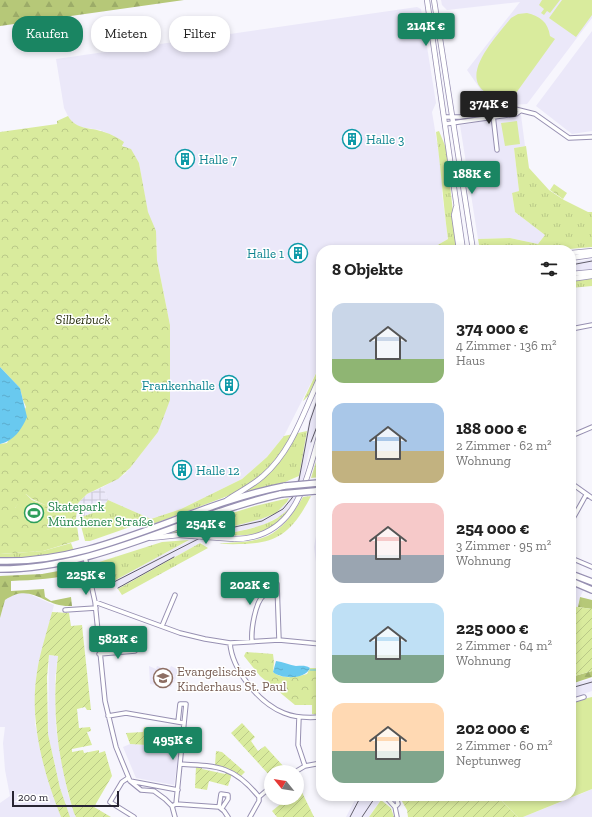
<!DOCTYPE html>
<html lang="de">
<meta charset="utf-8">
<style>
:root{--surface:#fff;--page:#f2f2f2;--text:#222;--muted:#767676;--accent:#1a8562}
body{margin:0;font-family:"Zilla Slab",serif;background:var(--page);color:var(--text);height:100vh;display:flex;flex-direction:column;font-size:15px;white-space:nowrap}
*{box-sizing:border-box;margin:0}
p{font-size:13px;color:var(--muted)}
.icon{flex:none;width:22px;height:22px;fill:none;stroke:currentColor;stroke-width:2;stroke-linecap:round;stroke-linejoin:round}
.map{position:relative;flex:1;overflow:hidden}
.details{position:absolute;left:316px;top:245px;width:260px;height:556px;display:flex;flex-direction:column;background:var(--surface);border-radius:16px;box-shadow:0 2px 6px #0003}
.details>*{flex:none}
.hud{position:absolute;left:12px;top:16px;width:244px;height:36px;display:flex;gap:8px}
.needle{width:26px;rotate:300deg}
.fabs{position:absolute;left:264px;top:765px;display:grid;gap:8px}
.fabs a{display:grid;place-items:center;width:40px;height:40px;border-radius:50%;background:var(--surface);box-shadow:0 2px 6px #0003;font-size:20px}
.scale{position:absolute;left:12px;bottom:10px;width:107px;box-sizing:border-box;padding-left:4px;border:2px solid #282533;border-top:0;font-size:11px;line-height:14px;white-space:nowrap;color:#282533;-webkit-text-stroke:3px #fff;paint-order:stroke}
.price{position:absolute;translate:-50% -34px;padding:0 9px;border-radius:4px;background:var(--accent);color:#fff;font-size:13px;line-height:26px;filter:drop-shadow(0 1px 2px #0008)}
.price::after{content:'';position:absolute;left:50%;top:24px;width:12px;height:9px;margin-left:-6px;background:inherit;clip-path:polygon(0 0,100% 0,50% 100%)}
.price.on{background:#222;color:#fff}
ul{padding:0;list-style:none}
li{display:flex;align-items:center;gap:12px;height:100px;padding:0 16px}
li span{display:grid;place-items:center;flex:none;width:112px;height:80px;border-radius:12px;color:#555}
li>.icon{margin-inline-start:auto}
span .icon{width:48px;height:48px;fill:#fffc;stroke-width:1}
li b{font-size:17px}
h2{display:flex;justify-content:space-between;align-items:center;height:48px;padding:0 16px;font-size:17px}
.tag{padding:0 14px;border-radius:16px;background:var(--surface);box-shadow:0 2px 6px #0003;font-size:14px;line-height:36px}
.tag.on{background:var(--accent);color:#fff}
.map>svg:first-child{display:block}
.built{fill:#ebe8f9}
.industrial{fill:url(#industrial-grid)}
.grass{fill:url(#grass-tufts)}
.forest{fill:url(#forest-firs)}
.park{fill:url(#park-crowns);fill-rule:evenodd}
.garden{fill:url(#garden-furrows)}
.pitch{fill:#d9eb9d}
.water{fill:url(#water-ripples)}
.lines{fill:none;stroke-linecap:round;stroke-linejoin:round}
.stream{stroke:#69c9ef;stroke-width:1}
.street-casing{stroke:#9790b2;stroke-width:5.5}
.secondary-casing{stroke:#9790b2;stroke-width:6}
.primary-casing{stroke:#9790b2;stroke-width:8}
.street{stroke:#fff;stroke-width:3.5}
.secondary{stroke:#fff;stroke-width:4.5}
.primary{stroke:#fff;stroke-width:5.5}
.rail{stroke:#615e6a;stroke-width:1}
.secondary-bridge-casing{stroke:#9790b2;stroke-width:6;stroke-linecap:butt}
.primary-bridge-casing{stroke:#9790b2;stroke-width:8;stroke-linecap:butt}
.secondary-bridge{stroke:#fff;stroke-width:4.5}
.primary-bridge{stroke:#fff;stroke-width:5.5}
.labels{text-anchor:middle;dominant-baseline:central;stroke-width:3;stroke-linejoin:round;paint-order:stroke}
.culture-label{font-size:13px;fill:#0d838f;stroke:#fff;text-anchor:start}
.park-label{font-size:13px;font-style:italic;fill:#2a310e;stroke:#fff}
.leisure-label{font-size:13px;fill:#27864d;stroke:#fff;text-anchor:start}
.education-label{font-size:13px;fill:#785e54;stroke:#fff;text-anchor:start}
</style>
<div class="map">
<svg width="592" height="817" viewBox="0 0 592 817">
<defs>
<pattern id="industrial-grid" width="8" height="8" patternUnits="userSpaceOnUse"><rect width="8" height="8" fill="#ebe8f9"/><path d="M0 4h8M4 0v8" fill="none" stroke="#cac7d6"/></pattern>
<pattern id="grass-tufts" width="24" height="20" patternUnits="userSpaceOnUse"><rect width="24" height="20" fill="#d9eb9d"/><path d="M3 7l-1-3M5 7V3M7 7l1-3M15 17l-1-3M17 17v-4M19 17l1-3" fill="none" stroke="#bac988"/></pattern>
<pattern id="forest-firs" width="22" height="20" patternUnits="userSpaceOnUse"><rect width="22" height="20" fill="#b6c878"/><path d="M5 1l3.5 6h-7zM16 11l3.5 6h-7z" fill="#9cac68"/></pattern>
<pattern id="park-crowns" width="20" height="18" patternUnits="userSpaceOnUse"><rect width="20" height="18" fill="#d9eb9d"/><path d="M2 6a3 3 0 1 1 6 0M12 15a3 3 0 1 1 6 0" fill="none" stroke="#bac988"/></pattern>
<pattern id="garden-furrows" width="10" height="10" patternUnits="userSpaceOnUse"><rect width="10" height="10" fill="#d9eb9d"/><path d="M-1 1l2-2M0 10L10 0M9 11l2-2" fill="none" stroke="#bac988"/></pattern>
<pattern id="water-ripples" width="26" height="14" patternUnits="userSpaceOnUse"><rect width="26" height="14" fill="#69c9ef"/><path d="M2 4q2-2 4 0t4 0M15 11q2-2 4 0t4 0" fill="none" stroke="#5baccd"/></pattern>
</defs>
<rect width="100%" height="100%" fill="#f7f6fd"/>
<path class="built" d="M441,0H592V18L527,104L511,105L483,93L467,70L520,2L447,10L442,5Z
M417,7L421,9L436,103L432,112L442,173V193L448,239L429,250H321V363L284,436L267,457L242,479L181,509L151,519L108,500L103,487L125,474L158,432L170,393V325L157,260V243L147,209L139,163L114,136L100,130L80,127L71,122L64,108L56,59Z
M592,31V131L572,134L536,106Z
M521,115L525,146L514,148L519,191L512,194L515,212L545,235L538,244L510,238L478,239L460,125Z
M592,259V269L571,271V263Z
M321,385V418L309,451L301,488L295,500L286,513L263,525L223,535L200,543L118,589L112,582L178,546L207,533L269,516L275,513L287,502L299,476L309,419Z
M320,513H321V563L316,562L314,547Z
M571,577L587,583L580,597L578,607L571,606Z
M25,592L54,605L37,671L35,691V724L47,775L61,817H0V803L10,796L5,770L3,743L5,727H0V618L5,600L11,596Z
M49,655L58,656L55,679L56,728L68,794L76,817H70L68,814L60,788L48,734Z
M149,666L156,669L157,666L169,670L171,666L179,670L174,683L173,682L171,687L150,684Z
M592,679V691L571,698V684Z
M130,744L180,747L174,785L136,778L123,747Z
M592,789V817H523L583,793Z
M357,796H383L369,817H346Z"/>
<path class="industrial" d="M103,487L108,500L101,510L79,518L78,503L87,494Z"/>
<path class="grass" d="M439,131L446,148L457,250H429L448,239C443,202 441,168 436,132Z
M526,146L529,168L549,190L564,200L588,212H592V247L558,250H480L478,239L510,238L538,244L545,235L515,212L512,193L519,191L514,148Z
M589,275L592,277V286L571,288V277Z
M321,363C321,374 312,395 303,401Z
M307,431L299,476C281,484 252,497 233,494L145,527L150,520L90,541H85L79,518L101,510L108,500L151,519L181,509L242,479L267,457L284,436Z
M321,446V474L320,477L311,478Z
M311,496C287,543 269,545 219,544C233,542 249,543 262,538C282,532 293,513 303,497Z
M289,498L287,502L276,513L261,519L201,535L167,533L255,506Z
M292,505C287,511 283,518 278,523C263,536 241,536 223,535C248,528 274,527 292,505Z
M189,540L112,582L105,580H98L93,564L162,542Z
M71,543L74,551L49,557L0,560V554L43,551Z
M200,543L208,548L122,595L118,589Z"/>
<path class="forest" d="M0,0H184L0,26Z
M80,567L82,569L80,572C57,579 34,580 11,581V591L44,589L45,597L51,601L71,597L72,606C44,608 32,581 5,600L0,618V576L42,574Z
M580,597L592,600V609L578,607Z
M592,671V677L571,684V677Z"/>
<path class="park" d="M68,116C76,130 90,127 104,132C111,134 118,138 124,142L122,146L131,149L139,163L148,212L156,231L157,260L170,325V400L158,432L130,468L118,479L87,494L78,503L76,518L79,540L43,551L0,554V444L7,443L26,407L23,400L20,388L0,367V132L57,124V121ZM26,494L32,499L45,505L15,508Z
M554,184L567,193L563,199L550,190Z
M246,652L273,654L274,662L273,672C283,680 295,677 307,674L310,668H321V715L312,714V705H295L260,676L244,656Z"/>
<path class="garden" d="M571,606L592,609V671L571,677Z
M52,612L69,613L71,626L82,625L91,710H87L85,707L77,709L79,728L90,727L91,731L87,732L92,745L72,749V752L83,750L84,753L99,750V753L105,751L112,776L94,807L111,817H76L74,813C58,761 51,710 58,656L49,655L47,677L48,734L60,788L70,817H61C43,772 29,720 37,672C40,652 47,632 52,612Z
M242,723L255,737L251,741L258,751L265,746L285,768L281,772H271V777L231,733Z
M144,727L166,732L164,746L130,744L126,733L143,732Z
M216,751L222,752L245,772L241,776L229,769L215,765Z
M196,766L202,767V769L225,774L227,772L232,774L228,786L209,781L207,790L195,788Z
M297,782L314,817H277L272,811L283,802L282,800L279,801L277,798H297Z
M399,796H497L518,817H408L407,810Z
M381,800L391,808L394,817H369Z"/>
<path class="pitch" d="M542,0H560L550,13L547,11L544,15L541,13L544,9L539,5Z
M562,0H592V15L576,37L549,18Z
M527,13C540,16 548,22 550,36L555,39L511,100C503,95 494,98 485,92C459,74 499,34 511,18L518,14Z
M517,121L520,144L505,146L501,123Z
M26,494L32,500L45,505L44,519L41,524L15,508L23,495Z
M592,697V789L523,817H518L497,796H571V702Z"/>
<path class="water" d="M0,367L20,388L27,417C22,429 14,441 0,444Z
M276,661C283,662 290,665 296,666C302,666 305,665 310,668C305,680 281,679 273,672Z"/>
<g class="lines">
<path class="stream" d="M310,670H321"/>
<g class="street-casing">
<path id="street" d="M493,115L497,150
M444,117H460L515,109L535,114L569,138L592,137
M445,124L516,114L520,111
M571,329L592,325
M571,436L592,427
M571,483L592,498
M571,522L586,495
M85,557L95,602L105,701L116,747L130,781L141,790L154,791L165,799L172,806L175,817
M571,558L592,567
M277,584L279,640
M95,602L180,633L205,639L230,643L279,640L321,644
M65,610L96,608
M162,626L175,595
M252,641C251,630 255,602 264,595C268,593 273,593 277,593
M230,643C232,670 259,703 284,713C296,718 309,718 321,717
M99,654L135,651
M571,701L584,697
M108,716L126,713L178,722
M299,717L298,745L305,766
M180,764C218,766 234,766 259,797
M295,772L305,766L321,763
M128,778L122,782L110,802L134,817
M130,781L178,790
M270,788H271
M385,796L395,807L397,817
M176,804L219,807L224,811L228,817
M172,806L176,804L186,704H180L178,722L184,723
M219,807L221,794L228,795V799L222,808
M395,807L398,804L396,796
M250,817L259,801V797L266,791"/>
</g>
<g class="secondary-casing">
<path id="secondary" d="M427,0L463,250
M434,0L473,250
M456,207L454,215L459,250
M571,253L592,251
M571,258L592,255
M571,274L592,272
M571,279L592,276
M227,500C239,492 252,486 263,476C293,450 304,410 321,375
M151,538L179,535
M234,539C298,539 306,479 321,430"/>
</g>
<g class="primary-casing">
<path id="primary" d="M315,491H321
M0,561C100,564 189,504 285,486
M0,569C99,569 186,515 281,494
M571,574L592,582
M571,581L592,590"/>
</g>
<use href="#street" class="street"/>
<use href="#secondary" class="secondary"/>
<use href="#primary" class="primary"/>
<path class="rail" d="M571,265L592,261
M311,442L321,416
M112,583L202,537L221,530L262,521L283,509L292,498L298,485L310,421L321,389
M118,588L174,557
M571,688L592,682
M350,817L361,796
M362,817L376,796"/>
<g class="secondary-bridge-casing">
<path id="secondary-bridge" d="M179,535L234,539"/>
</g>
<g class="primary-bridge-casing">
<path id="primary-bridge" d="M285,486L318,483
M281,494L315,491"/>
</g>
<use href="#secondary-bridge" class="secondary-bridge"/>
<use href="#primary-bridge" class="primary-bridge"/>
</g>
<defs>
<g id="building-ring" transform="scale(1)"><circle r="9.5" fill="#fff" stroke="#0f9aa8" stroke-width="1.5"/><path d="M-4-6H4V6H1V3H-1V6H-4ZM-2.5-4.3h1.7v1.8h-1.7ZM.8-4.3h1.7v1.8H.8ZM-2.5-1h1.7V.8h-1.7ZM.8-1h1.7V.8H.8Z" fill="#0f9aa8"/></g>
<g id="stadium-ring" transform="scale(1)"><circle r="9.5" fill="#fff" stroke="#2e9e5b" stroke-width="1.5"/><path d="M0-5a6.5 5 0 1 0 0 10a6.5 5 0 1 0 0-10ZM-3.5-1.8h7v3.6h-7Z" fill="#2e9e5b"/></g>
<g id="school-ring" transform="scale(1)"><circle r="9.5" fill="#fff" stroke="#8d6e63" stroke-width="1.5"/><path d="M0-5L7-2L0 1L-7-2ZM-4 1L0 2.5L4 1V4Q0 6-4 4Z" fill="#8d6e63"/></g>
</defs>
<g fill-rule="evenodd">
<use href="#building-ring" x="352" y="139"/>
<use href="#building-ring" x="185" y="159"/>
<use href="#building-ring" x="298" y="253"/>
<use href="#building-ring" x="229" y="385"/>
<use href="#building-ring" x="182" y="470"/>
<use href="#stadium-ring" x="34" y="513"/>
<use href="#school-ring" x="163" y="678"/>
</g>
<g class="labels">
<g class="culture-label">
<text x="366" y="139">Halle 3</text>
<text x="199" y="159">Halle 7</text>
<text x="284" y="253" text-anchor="end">Halle 1</text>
<text x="215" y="385" text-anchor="end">Frankenhalle</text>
<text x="196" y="470">Halle 12</text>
</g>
<g class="park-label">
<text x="83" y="319">Silberbuck</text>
</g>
<g class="leisure-label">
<text x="48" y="506">Skatepark<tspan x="48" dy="15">Münchener Straße</tspan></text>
</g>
<g class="education-label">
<text x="177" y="671">Evangelisches<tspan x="177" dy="15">Kinderhaus St. Paul</tspan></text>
</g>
</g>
</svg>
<div class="fabs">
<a><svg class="needle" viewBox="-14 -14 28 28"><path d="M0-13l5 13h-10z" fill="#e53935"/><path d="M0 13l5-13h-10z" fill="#767676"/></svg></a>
</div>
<div class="scale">200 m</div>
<b class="price" style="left:426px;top:47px">214K €</b>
<b class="price on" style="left:489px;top:125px">374K €</b>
<b class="price" style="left:472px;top:195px">188K €</b>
<b class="price" style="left:206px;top:545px">254K €</b>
<b class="price" style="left:86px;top:596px">225K €</b>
<b class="price" style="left:250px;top:606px">202K €</b>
<b class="price" style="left:118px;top:660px">582K €</b>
<b class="price" style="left:173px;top:761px">495K €</b>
<div class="hud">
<a class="tag on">Kaufen</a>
<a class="tag">Mieten</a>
<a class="tag">Filter</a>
</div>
<section class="details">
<h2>8 Objekte<svg class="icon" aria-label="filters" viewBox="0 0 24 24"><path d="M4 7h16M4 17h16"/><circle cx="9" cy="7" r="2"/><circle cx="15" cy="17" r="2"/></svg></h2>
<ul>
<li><span style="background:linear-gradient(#c9d6e8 70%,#8fb573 0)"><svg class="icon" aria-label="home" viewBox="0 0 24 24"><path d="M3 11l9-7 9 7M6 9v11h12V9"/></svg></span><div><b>374 000 €</b><p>4 Zimmer · 136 m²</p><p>Haus</p></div></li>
<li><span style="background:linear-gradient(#a9c7e8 60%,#c2b280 0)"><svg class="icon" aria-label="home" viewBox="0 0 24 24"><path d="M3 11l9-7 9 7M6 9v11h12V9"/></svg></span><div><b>188 000 €</b><p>2 Zimmer · 62 m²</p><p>Wohnung</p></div></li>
<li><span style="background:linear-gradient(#f6c9c9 65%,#9aa5b1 0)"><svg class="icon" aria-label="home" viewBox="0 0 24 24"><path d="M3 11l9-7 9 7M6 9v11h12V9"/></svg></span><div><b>254 000 €</b><p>3 Zimmer · 95 m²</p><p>Wohnung</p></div></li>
<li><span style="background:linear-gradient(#bfe0f5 65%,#7fa58c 0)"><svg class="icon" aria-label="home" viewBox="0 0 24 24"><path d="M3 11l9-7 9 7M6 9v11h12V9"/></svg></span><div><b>225 000 €</b><p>2 Zimmer · 64 m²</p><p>Wohnung</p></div></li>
<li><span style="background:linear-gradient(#ffd9b3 60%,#7fa58c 0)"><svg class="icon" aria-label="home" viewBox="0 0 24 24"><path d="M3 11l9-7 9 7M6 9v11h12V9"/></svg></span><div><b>202 000 €</b><p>2 Zimmer · 60 m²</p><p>Neptunweg</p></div></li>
</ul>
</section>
</div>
